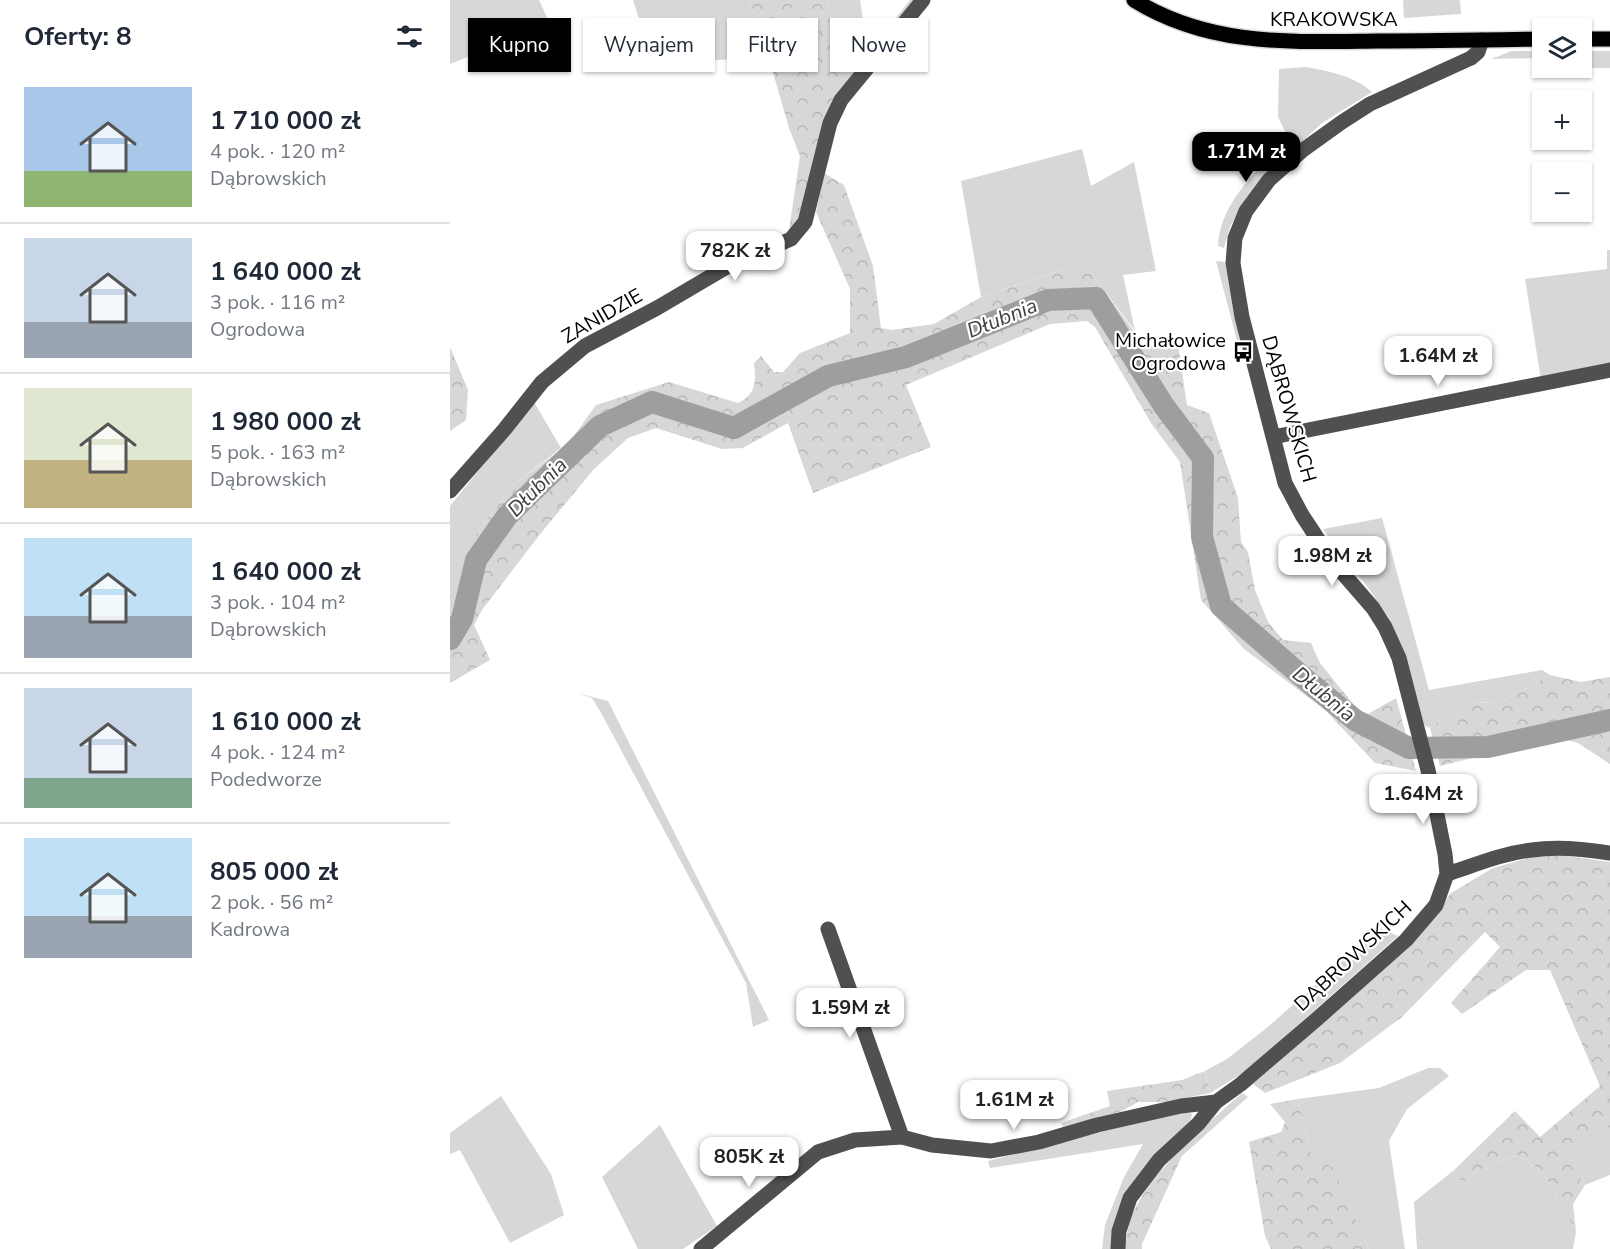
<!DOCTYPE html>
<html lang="pl">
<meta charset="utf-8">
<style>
:root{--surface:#fff;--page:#f6f6f7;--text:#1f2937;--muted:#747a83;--line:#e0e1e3;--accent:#000}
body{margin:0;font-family:"Nunito Sans",sans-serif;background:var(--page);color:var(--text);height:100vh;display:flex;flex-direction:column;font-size:22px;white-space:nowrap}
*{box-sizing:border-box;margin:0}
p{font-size:20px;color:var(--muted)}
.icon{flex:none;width:33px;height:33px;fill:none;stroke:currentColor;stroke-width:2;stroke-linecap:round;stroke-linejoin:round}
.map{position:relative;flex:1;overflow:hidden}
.side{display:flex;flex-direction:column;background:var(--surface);width:450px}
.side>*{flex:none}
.guide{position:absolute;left:18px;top:18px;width:570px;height:54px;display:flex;gap:12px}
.controls{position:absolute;left:1082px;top:18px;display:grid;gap:12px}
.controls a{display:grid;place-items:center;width:60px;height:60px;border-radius:0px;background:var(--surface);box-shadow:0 2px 4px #0004;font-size:30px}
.price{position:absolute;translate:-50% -51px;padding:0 14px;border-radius:12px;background:#fff;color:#222;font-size:20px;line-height:39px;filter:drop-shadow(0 2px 3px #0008)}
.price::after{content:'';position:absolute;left:50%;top:36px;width:18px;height:14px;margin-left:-9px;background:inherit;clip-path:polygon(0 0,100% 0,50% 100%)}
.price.active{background:var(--accent);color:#fff}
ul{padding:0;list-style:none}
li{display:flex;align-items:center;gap:18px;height:150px;padding:0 24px}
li+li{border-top:2px solid var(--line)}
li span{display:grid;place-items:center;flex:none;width:168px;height:120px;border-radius:0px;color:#555}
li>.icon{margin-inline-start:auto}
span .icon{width:72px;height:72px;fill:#fffc;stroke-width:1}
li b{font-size:26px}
h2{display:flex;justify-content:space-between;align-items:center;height:72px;padding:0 24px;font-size:26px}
.chip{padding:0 21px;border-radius:0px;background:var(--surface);box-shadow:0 2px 4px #0004;font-size:21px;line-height:54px}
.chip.active{background:var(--accent);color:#fff}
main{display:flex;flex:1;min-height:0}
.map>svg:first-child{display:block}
.grass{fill:#d7d7d7}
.forest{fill:url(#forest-crowns)}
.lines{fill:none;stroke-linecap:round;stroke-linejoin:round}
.river{stroke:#9e9e9e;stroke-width:22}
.major-casing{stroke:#dbdbdb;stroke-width:18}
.minor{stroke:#505050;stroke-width:15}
.major{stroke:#000;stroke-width:15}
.labels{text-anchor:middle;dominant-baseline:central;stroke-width:4.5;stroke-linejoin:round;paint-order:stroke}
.street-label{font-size:20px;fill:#000;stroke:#fff}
.poi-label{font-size:20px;fill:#000;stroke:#fff;text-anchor:end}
.water-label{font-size:21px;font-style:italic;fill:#3f3f3f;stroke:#fff}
</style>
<main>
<section class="side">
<h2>Oferty: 8<svg class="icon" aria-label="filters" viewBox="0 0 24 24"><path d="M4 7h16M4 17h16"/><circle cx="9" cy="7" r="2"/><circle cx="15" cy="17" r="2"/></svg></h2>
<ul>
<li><span style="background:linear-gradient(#a9c7e8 70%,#8fb573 0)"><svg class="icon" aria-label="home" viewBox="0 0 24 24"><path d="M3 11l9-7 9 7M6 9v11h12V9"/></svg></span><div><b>1 710 000 zł</b><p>4 pok. · 120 m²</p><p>Dąbrowskich</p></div></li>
<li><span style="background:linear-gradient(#c9d6e8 70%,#9aa5b1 0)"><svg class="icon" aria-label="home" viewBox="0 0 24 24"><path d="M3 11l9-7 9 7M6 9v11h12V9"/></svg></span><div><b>1 640 000 zł</b><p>3 pok. · 116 m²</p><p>Ogrodowa</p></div></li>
<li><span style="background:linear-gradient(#dfe7d0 60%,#c2b280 0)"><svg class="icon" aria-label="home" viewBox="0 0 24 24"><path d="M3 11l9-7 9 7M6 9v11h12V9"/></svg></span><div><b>1 980 000 zł</b><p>5 pok. · 163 m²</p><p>Dąbrowskich</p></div></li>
<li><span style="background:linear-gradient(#bfe0f5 65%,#9aa5b1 0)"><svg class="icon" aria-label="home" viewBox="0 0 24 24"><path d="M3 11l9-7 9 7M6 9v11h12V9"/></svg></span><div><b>1 640 000 zł</b><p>3 pok. · 104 m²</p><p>Dąbrowskich</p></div></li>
<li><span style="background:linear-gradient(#c9d6e8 75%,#7fa58c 0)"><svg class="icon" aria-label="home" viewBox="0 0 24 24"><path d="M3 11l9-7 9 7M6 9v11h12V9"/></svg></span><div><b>1 610 000 zł</b><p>4 pok. · 124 m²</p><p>Podedworze</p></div></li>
<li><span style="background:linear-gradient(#bfe0f5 65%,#9aa5b1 0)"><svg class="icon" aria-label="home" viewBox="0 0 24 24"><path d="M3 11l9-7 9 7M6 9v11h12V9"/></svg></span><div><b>805 000 zł</b><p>2 pok. · 56 m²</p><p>Kadrowa</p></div></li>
</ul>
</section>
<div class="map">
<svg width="1160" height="1249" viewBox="0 0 1160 1249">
<defs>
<pattern id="forest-crowns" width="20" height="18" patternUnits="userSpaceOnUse" patternTransform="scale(1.5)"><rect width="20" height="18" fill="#d7d7d7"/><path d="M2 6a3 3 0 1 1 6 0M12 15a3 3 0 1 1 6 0" fill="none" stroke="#b7b7b7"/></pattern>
</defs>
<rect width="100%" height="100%" fill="#fff"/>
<path class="grass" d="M0,0H89L100,24L0,64Z
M183,0H298L307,17L319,58L203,62Z
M376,0H410L418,53L460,0H467L401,79Z
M953,0H1010L1011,14L954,18Z
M1062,51H1092V58L1041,59Z
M1141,51H1160V68H1140Z
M856,67C878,71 905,76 922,92L872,123L810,181L796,198L780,227L774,248L768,246C770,202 809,168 839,139L828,117L829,69Z
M632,149L641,186L684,162L706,271L673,275L685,331L639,270H612L531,297L511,181Z
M1157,250H1160V367L1091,380L1075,279L1157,269Z
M766,261L775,262L783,308L792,347L789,348Z
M84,402L111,448L63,485L26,534L7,605L0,619V506Z
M932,518L979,690L1092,670L1100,675L1052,702L1012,703L980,728L974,725L956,659L939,618L917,586L891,555L873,529Z
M127,693L158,701L319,1020L303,1027L296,983L150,711L142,698Z
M930,928L948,936L796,1071L760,1093L755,1071L777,1059L819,1026Z
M978,1068H990L999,1076L957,1109L939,1141L955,1249H919L883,1169L861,1154L848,1099L929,1088Z
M51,1096L101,1174L114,1215L60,1243L10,1150L0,1154V1133Z
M736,1112L742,1114L740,1123L701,1160L661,1249H652L655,1225L674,1177L693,1144L540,1168L538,1161L704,1118Z
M210,1125L267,1226L233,1249H188L152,1177Z
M1143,1126L1160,1128V1175L1135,1185L1111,1155Z
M1067,1155L1093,1172L1126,1232L1123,1249H967L964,1202L1003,1171L1014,1181L1028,1171Z"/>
<path class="forest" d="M298,0H376L401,79L354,218L339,230L350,156L339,128L307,17Z
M374,173L394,185L423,266L431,328L442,330L484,324L531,297L612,270H639L694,345L728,344L737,405L759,413L788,498L791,542L798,552L805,590L818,622L833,640L861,643L870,663L908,710L918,714L946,698L966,771L925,763L875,710L794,649L751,600L730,462L701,423L645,327L637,321L600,324L456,385L481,447L363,493L338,423L293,448L272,449L206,428L178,438L144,469L91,533L32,610L24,625L40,660L0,683V619L7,605L17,553L26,534L63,485L118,444L146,405L219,382L288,403C307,394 306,381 304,363L311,356L324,372H333L350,353L400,333V289L366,212Z
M0,347L18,390L16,420L0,431Z
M1100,675L1131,682L1160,677V764L1128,743L1107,737L990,766L980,728L1012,703L1052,702Z
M1096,853L1160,862V1128L1143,1127L1112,1155L1135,1185L1123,1204L1126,1232L1093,1172L1067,1155L1028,1171L1013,1182L1003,1171L1065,1111L1090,1137L1150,1086L1100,970H1076L1012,1014L1001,1003L1050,947L1035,932L952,1017L890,1063L815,1093L803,1084L967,939L1001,893L1043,868Z
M755,1071L760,1093L715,1102H688L672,1111L613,1127L611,1123L660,1106L657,1091L732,1080Z
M792,1093L798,1097L732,1156L692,1244V1249H675C677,1239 677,1227 681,1217C704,1167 752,1129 792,1093Z
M848,1099L861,1154L883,1168L919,1249H821L815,1236L799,1142L831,1132L835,1122L820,1104Z"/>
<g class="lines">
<path class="river" d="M0,639L12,619L26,560L57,516L150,426L202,402L284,428L378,376L456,357L598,300L646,298L714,406L753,458L752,537L771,606L855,679L905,720L959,748L1038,747L1160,720"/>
<g class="major-casing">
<path id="major" d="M684,0C760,47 842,42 928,41C982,41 1037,40 1092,39
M1131,39H1160"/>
</g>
<path class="minor" d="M823,437L1160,370
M0,491L54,430L92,382L135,346L207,308L275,268L341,239L355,222L380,123L391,100L473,0
M997,874C1025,865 1053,853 1082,850C1107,846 1135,849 1160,853
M378,929L452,1137
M251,1249L368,1152L405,1140L452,1137L482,1145L541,1151L589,1142L647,1125L731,1106L766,1102
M668,1249L669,1231L680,1198L709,1160L748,1124L766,1102L791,1084L868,1018L956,940L986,905L997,874L995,854L978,770L949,658L935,627L923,608L883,562L852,515L835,483L792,317L783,263L785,238L796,211L819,180L853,150L892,122L920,104L1021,58L1028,52L1032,40"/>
<use href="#major" class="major"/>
</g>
<defs>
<g id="bus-bare" transform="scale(1.62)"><path d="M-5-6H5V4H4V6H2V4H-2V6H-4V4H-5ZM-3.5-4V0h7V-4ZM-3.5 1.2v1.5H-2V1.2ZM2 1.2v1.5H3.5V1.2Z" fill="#000" stroke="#fff" stroke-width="2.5" paint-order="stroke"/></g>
</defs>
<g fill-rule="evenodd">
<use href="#bus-bare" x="793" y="352"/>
</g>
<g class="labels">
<g class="street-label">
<text x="884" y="19">KRAKOWSKA</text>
<text transform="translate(152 316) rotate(-30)">ZANIDZIE</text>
<text transform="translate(839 409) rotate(74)">DĄBROWSKICH</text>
<text transform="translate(903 956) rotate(-43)">DĄBROWSKICH</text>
</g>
<g class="poi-label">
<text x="776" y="340">Michałowice<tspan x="776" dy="23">Ogrodowa</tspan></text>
</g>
<g class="water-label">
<text transform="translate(552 318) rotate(-22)">Dłubnia</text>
<text transform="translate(87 487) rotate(-45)">Dłubnia</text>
<text transform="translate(874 694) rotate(39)">Dłubnia</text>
</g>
</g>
</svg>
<div class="controls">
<a><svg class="icon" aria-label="layers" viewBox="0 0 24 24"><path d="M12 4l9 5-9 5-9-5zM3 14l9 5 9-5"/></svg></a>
<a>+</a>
<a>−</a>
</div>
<b class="price active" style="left:796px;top:183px">1.71M zł</b>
<b class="price" style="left:285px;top:282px">782K zł</b>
<b class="price" style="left:988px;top:387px">1.64M zł</b>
<b class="price" style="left:882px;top:587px">1.98M zł</b>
<b class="price" style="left:973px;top:825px">1.64M zł</b>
<b class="price" style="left:400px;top:1039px">1.59M zł</b>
<b class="price" style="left:564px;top:1131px">1.61M zł</b>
<b class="price" style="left:299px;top:1188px">805K zł</b>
<div class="guide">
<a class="chip active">Kupno</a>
<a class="chip">Wynajem</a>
<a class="chip">Filtry</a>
<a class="chip">Nowe</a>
</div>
</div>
</main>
